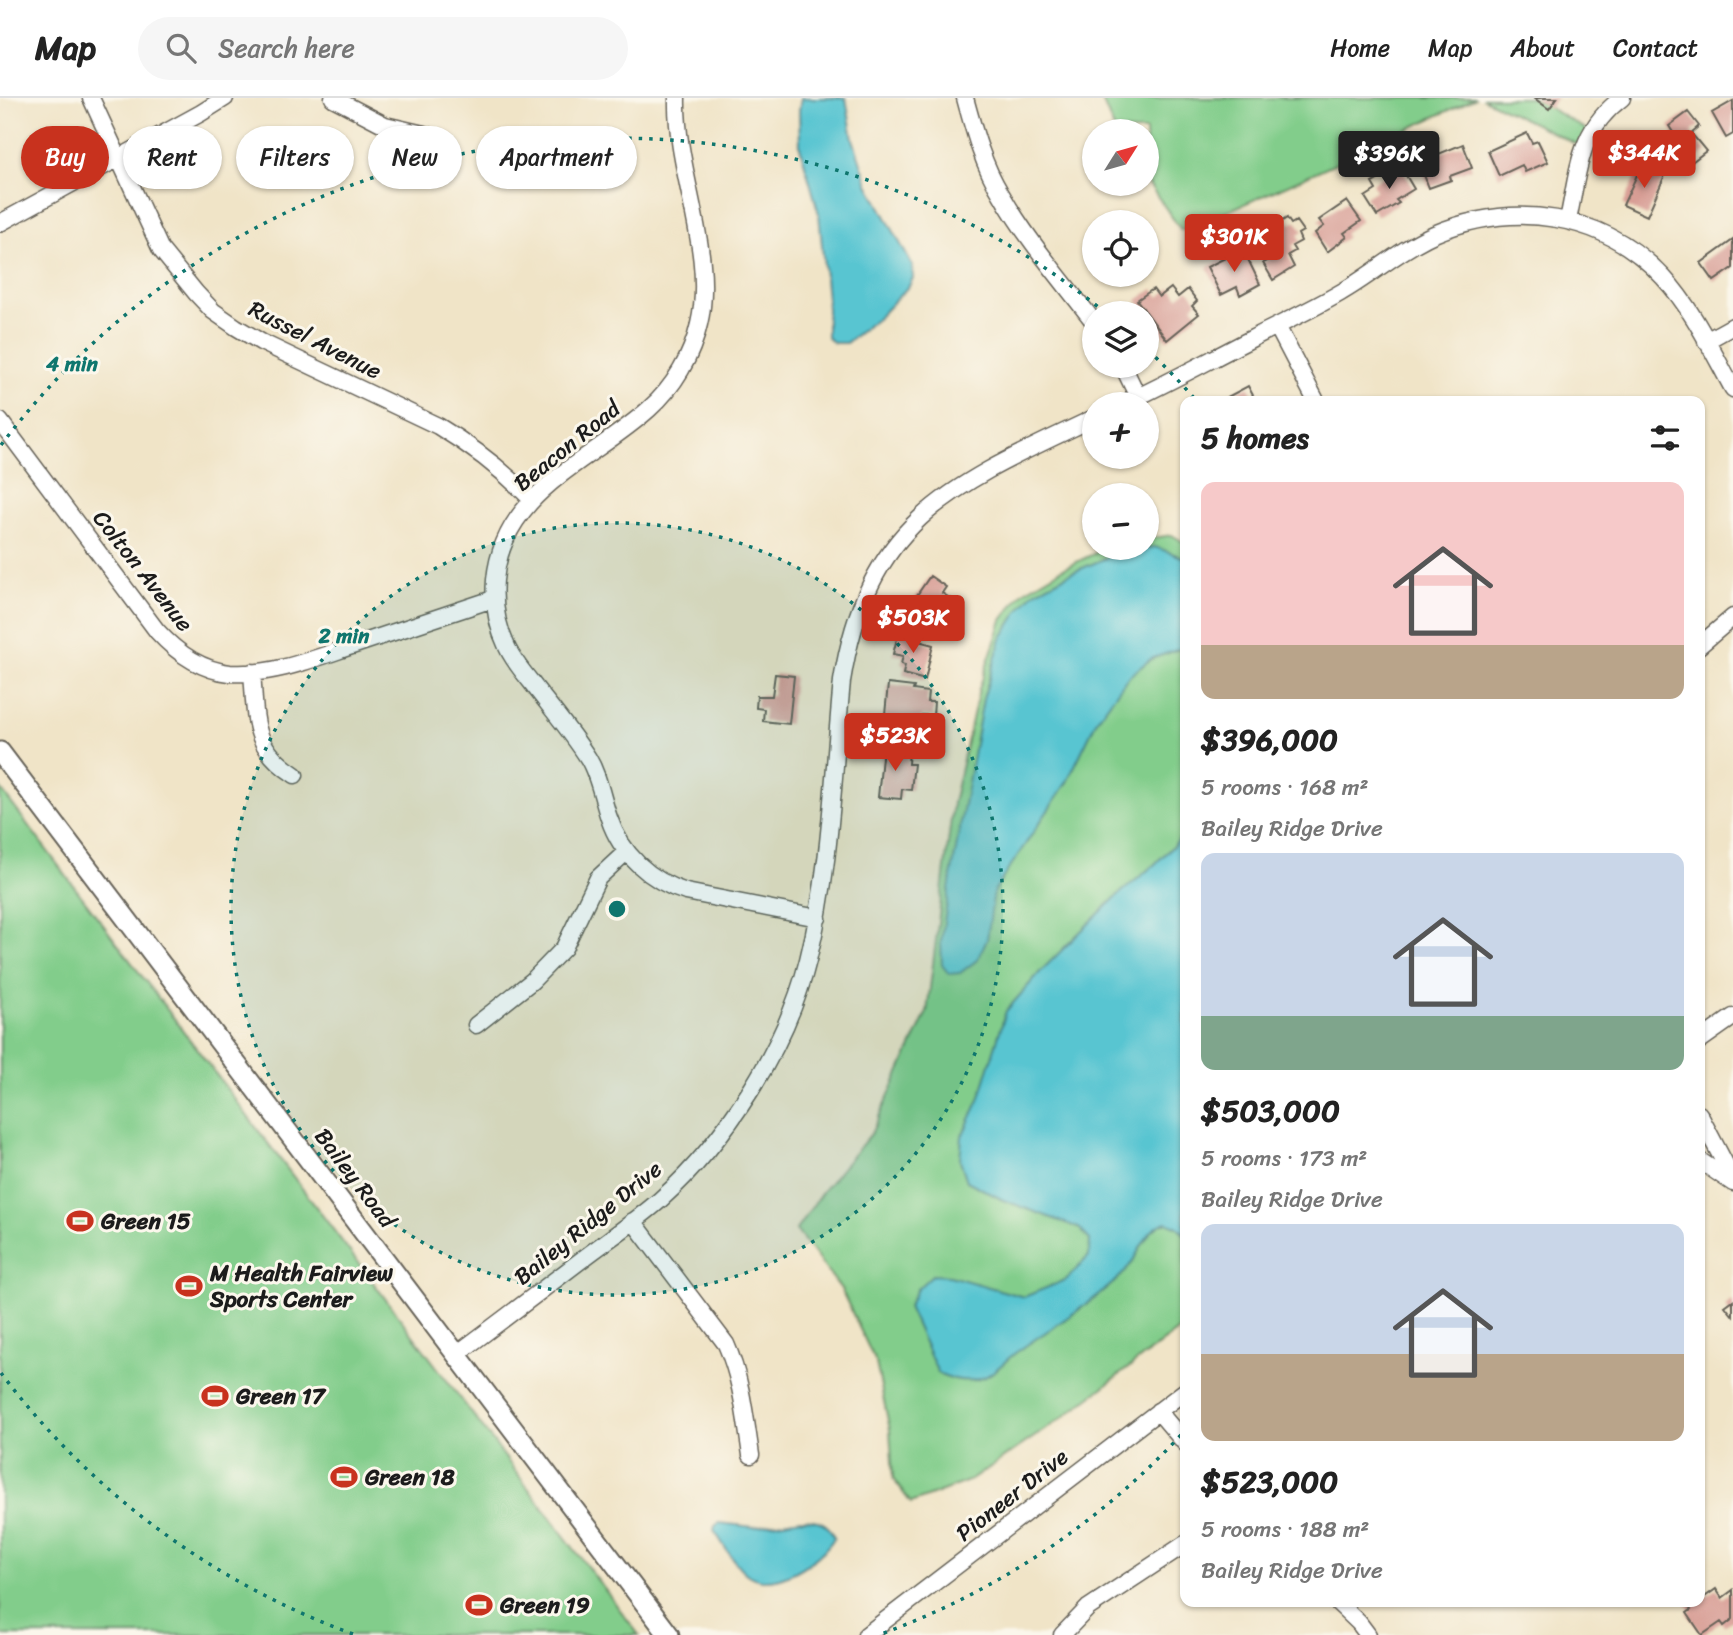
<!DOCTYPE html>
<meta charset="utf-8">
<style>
:root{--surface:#fff;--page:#f6f6f6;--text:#222;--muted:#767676;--line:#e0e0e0;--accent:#c8321e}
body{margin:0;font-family:Sriracha,sans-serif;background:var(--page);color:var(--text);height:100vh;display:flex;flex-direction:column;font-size:26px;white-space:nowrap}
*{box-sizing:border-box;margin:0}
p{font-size:23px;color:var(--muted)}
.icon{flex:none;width:38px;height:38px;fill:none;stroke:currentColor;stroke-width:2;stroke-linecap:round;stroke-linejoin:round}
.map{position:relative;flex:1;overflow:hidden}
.drawer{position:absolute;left:1180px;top:298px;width:525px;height:1211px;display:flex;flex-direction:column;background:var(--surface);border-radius:14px;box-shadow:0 2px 5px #0004}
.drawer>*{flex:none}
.hud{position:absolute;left:21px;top:28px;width:665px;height:63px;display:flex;gap:14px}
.needle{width:46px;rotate:53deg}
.controls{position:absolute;left:1082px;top:21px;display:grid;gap:14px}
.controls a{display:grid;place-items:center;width:77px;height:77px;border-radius:50%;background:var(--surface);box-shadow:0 2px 5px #0004;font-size:35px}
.price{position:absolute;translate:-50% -60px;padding:0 16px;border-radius:7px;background:var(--accent);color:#fff;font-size:23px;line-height:46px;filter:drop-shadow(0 2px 4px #0008)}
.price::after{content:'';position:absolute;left:50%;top:42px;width:21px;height:16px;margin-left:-10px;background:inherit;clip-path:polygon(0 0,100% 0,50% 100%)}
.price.current{background:#222;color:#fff}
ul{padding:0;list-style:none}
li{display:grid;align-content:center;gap:14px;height:371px;padding:0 21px}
li span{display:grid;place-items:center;height:217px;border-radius:14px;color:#555}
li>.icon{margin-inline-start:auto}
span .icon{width:126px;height:126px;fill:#fffc;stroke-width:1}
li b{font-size:30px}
h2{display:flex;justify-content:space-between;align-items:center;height:84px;padding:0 21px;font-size:30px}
.pill{padding:0 24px;border-radius:32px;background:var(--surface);box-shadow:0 2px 5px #0004;font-size:24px;line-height:63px}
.pill.current{background:var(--accent);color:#fff}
header{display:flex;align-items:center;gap:42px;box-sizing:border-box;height:98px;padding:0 35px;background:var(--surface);border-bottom:2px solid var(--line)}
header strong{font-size:33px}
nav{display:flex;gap:38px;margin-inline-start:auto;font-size:24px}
.search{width:490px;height:63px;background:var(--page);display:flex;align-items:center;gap:18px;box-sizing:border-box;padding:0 24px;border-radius:38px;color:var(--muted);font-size:26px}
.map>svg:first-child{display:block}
.green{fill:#82cd8b;stroke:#4f7454;stroke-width:2}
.water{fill:#58c5d1;stroke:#3a7076;stroke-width:2}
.building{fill:#d89e95}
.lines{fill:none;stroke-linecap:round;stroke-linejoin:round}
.minor-casing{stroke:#666258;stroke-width:19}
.major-casing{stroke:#666258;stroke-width:23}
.minor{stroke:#fff;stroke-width:16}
.major{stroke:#fff;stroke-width:19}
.ring{fill:none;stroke:#0f766e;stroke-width:3.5;stroke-dasharray:3.5 7}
.labels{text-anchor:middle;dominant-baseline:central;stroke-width:6;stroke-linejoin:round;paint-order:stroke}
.street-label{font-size:23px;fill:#1c1c1c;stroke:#fbf7ec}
.poi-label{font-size:23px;font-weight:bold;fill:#1c1c1c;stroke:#fbf7ec;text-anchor:start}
.centre{fill:#0f766e;stroke:#fbf7ec;stroke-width:3.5}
.ring-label{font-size:21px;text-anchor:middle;font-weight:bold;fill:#0f766e;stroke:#fbf7ec;stroke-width:6;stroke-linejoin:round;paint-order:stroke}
</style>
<header>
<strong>Map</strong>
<div class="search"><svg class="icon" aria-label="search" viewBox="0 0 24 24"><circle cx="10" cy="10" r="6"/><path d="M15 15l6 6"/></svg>Search here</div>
<nav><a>Home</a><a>Map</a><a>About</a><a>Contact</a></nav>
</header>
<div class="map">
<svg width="1733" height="1537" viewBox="0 0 1733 1537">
<rect width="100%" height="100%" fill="#fbf7ec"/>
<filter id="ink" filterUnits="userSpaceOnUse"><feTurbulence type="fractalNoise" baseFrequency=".0143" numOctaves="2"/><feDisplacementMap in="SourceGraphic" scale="14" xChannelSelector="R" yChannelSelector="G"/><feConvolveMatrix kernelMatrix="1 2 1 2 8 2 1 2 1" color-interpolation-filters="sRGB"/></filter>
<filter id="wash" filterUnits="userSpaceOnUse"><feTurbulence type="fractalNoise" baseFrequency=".00686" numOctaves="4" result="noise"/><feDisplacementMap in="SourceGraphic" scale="28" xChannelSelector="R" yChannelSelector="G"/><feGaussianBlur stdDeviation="1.57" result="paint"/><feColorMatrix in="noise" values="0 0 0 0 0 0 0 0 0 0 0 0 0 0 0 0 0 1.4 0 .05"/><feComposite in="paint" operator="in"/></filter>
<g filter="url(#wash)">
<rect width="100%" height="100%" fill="#f0e4c7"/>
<path class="green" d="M1101,0H1476C1378,44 1281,93 1181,132L1146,82V33H1115Z
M1482,0H1533L1590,34L1584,50Z
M1172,437L1185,445V1227L1065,1318L971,1382L911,1405L893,1381L890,1332L876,1265L841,1191L796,1132L825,1090L871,1036L927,914L953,705L979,591L1002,522L1023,494L1062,471L1106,450H1146V441Z
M0,690L639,1537H0Z"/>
<path class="water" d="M801,0H846L853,41L868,86L912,167L913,180L909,188L879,219L846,245H834L827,239V201L819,116L800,49L799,12Z
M1155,449L1185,460V549L1151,561L1128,579L1097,622L1067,684L994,793L987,842L977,862L960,875L949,876L942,867L941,844L951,779L983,601L1001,541L1019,512L1033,495L1071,475L1120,454Z
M1185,736V1137L1178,1129L1167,1124C1143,1131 1140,1159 1123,1176C1090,1208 1051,1229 1014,1256C1005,1263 995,1274 985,1279C969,1286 953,1282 938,1275L908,1209L917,1191L932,1177L950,1178L1024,1199L1066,1182L1089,1158L1090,1142L1079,1130L1003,1102L967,1083L960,1062L962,1038L979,1002L1006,913L1041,873L1074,840L1117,798L1155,766Z
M801,1421C816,1421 830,1424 834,1440C820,1463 774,1494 748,1477C734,1467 724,1446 714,1433L715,1428L719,1425L754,1429Z"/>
<g id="blocks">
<path class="building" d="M1534,0H1557L1549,11Z
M1733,3V36L1726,40L1712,15Z
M1688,14L1699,28L1691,35L1706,53L1680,73L1661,47L1674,36L1669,28Z
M1527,35L1532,45L1538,43L1548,64L1525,74L1522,67L1499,78L1488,53Z
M1463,46L1472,70L1450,78L1451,82L1429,90L1421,69L1433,65L1431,59Z
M1642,66L1665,77L1647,118L1623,107Z
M1401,69L1414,91L1396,102L1399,105L1377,118L1365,99L1376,92L1372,85Z
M1347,103L1361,123L1344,135L1347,139L1327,154L1315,135L1324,128L1319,122Z
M1287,120L1291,126L1296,123L1303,133L1298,136L1301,143L1292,148L1295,153L1288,157L1294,169L1273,182L1263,165L1269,162L1255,141Z
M1733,142V170L1714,183L1701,165Z
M1243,151L1260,186L1240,197L1237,189L1221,197L1207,169Z
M1171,190L1178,199L1188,191L1197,203L1192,208L1199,216L1167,242L1137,202L1153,191L1159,199Z
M1248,288L1256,303H1220Z
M930,478L946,489L942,495L962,508L945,538L923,525L929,508L915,500Z
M899,533L916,537L915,542L933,547L925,582L903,576L905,567L901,566L903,558L893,556Z
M775,576L794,578L789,626L763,623L764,611L756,610L757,598H772Z
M888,586L914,589L913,592L928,594L927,604H934L933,618L922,617L917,634L904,633L903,639L883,637Z
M883,649L909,652L908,666H914L911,692L902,691L901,701L878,699Z
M1733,1202V1218L1725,1208Z
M1716,1491L1722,1500L1733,1492V1521L1724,1528L1721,1524L1702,1537L1687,1515L1691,1512L1685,1503H1699Z"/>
</g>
</g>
<g filter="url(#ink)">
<use href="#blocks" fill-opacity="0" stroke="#666258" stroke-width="2"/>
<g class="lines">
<g class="minor-casing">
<path id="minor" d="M91,0L161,152L196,195L213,213L236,229L261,244L438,328C473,349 503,372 531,401
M333,0L385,27L428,37
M677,0C675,73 716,155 699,226C692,258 674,289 649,311C590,364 503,393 495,482C493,505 497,528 507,549C513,562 522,573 531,584C550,609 571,633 588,660C599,678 602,700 609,720C621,756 650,783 686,794L818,820
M965,0C974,33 983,67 1001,96C1027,142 1062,182 1094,224
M1568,122C1579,72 1578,33 1622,0
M0,125L201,15L225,0
M1277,228L1316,303
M1706,243L1733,228
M1123,268L1138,299
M1123,306C1166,286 1208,263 1251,241C1280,226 1311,212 1340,195C1372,177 1400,151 1434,136C1513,103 1603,114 1663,179C1693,211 1712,253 1733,291
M0,323L157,533C177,555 200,572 230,575C272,578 316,560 355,547C401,532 447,516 493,501
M1699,548L1733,519
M252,574C256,621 251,649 295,677
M476,927L532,883L564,850L598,780L626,754
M1699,943L1733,919
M1699,1016L1733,1081
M1699,1062L1733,1085
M633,1123L726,1246C742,1282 745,1319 751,1357
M457,1256C500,1224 542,1192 584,1160C609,1141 636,1123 660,1102C726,1043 787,948 808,862C831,771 833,676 842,583C868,419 957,385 1094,320
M1158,1313L1185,1345
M1336,1503L1359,1525L1368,1537
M866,1537L1185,1293
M1062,1537L1088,1510L1185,1446"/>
</g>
<g class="major-casing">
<path id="major" d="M0,654L669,1537"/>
</g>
<use href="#minor" class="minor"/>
<use href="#major" class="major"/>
</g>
</g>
<circle cx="617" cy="811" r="386" fill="#0f766e" fill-opacity=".12"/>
<g class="ring">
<circle cx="617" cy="811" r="386"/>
<path d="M1181 1337A771 771 0 0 1 881 1536M353 1536A771 771 0 0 1 1 1275M1 347A771 771 0 0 1 1102 212M1148 252A771 771 0 0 1 1194 300"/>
</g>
<defs>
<g id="stadium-bare" transform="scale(2.1)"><path d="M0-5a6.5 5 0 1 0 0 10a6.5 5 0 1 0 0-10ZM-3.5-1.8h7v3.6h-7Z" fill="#c8321e" stroke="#fbf7ec" stroke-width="2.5" paint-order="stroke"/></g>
</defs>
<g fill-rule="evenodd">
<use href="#stadium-bare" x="80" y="1123"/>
<use href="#stadium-bare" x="189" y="1188"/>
<use href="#stadium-bare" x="215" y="1298"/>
<use href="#stadium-bare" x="344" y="1379"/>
<use href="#stadium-bare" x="479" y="1507"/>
</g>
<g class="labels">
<g class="street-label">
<text transform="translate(315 242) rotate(27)">Russel Avenue</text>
<text transform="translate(567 348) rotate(-39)">Beacon Road</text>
<text transform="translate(143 473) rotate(52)">Colton Avenue</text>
<text transform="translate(355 1080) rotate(53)">Bailey Road</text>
<text transform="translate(588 1125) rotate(-39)">Bailey Ridge Drive</text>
<text transform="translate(1012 1397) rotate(-38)">Pioneer Drive</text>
</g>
<g class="poi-label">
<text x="101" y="1123">Green 15</text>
<text x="210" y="1175">M Health Fairview<tspan x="210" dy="26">Sports Center</tspan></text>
<text x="236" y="1298">Green 17</text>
<text x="365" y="1379">Green 18</text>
<text x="500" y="1507">Green 19</text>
</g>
</g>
<circle cx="617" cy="811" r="10" class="centre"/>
<g class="ring-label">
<text x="72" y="273">4 min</text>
<text x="344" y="545">2 min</text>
</g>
</svg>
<div class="controls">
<a><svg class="needle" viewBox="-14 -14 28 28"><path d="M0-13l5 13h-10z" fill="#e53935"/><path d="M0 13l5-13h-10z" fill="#767676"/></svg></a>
<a><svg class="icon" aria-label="locate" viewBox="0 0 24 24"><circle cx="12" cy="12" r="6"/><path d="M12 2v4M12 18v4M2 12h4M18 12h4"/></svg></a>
<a><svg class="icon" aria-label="layers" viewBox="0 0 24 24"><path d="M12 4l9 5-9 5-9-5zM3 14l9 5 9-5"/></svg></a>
<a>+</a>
<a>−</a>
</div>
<b class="price" style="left:1644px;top:92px">$344K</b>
<b class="price current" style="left:1389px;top:93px">$396K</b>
<b class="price" style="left:1234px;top:176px">$301K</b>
<b class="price" style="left:913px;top:557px">$503K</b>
<b class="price" style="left:895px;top:675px">$523K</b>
<div class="hud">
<a class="pill current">Buy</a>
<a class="pill">Rent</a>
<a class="pill">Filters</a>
<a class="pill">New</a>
<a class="pill">Apartment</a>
</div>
<section class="drawer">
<h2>5 homes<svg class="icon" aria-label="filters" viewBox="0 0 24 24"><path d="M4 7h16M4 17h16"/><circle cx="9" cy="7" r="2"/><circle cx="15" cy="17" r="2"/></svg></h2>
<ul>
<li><span style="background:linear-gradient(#f6c9c9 75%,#b9a48a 0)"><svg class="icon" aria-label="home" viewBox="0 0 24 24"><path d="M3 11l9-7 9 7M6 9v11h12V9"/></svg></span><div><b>$396,000</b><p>5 rooms · 168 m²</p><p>Bailey Ridge Drive</p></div></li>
<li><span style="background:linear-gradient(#c9d6e8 75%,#7fa58c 0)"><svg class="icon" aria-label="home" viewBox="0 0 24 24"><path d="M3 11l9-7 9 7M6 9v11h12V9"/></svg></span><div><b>$503,000</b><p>5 rooms · 173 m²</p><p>Bailey Ridge Drive</p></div></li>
<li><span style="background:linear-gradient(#c9d6e8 60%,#b9a48a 0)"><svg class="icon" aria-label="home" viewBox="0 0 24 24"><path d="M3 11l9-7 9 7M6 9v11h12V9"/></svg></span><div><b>$523,000</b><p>5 rooms · 188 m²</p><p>Bailey Ridge Drive</p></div></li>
</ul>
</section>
</div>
